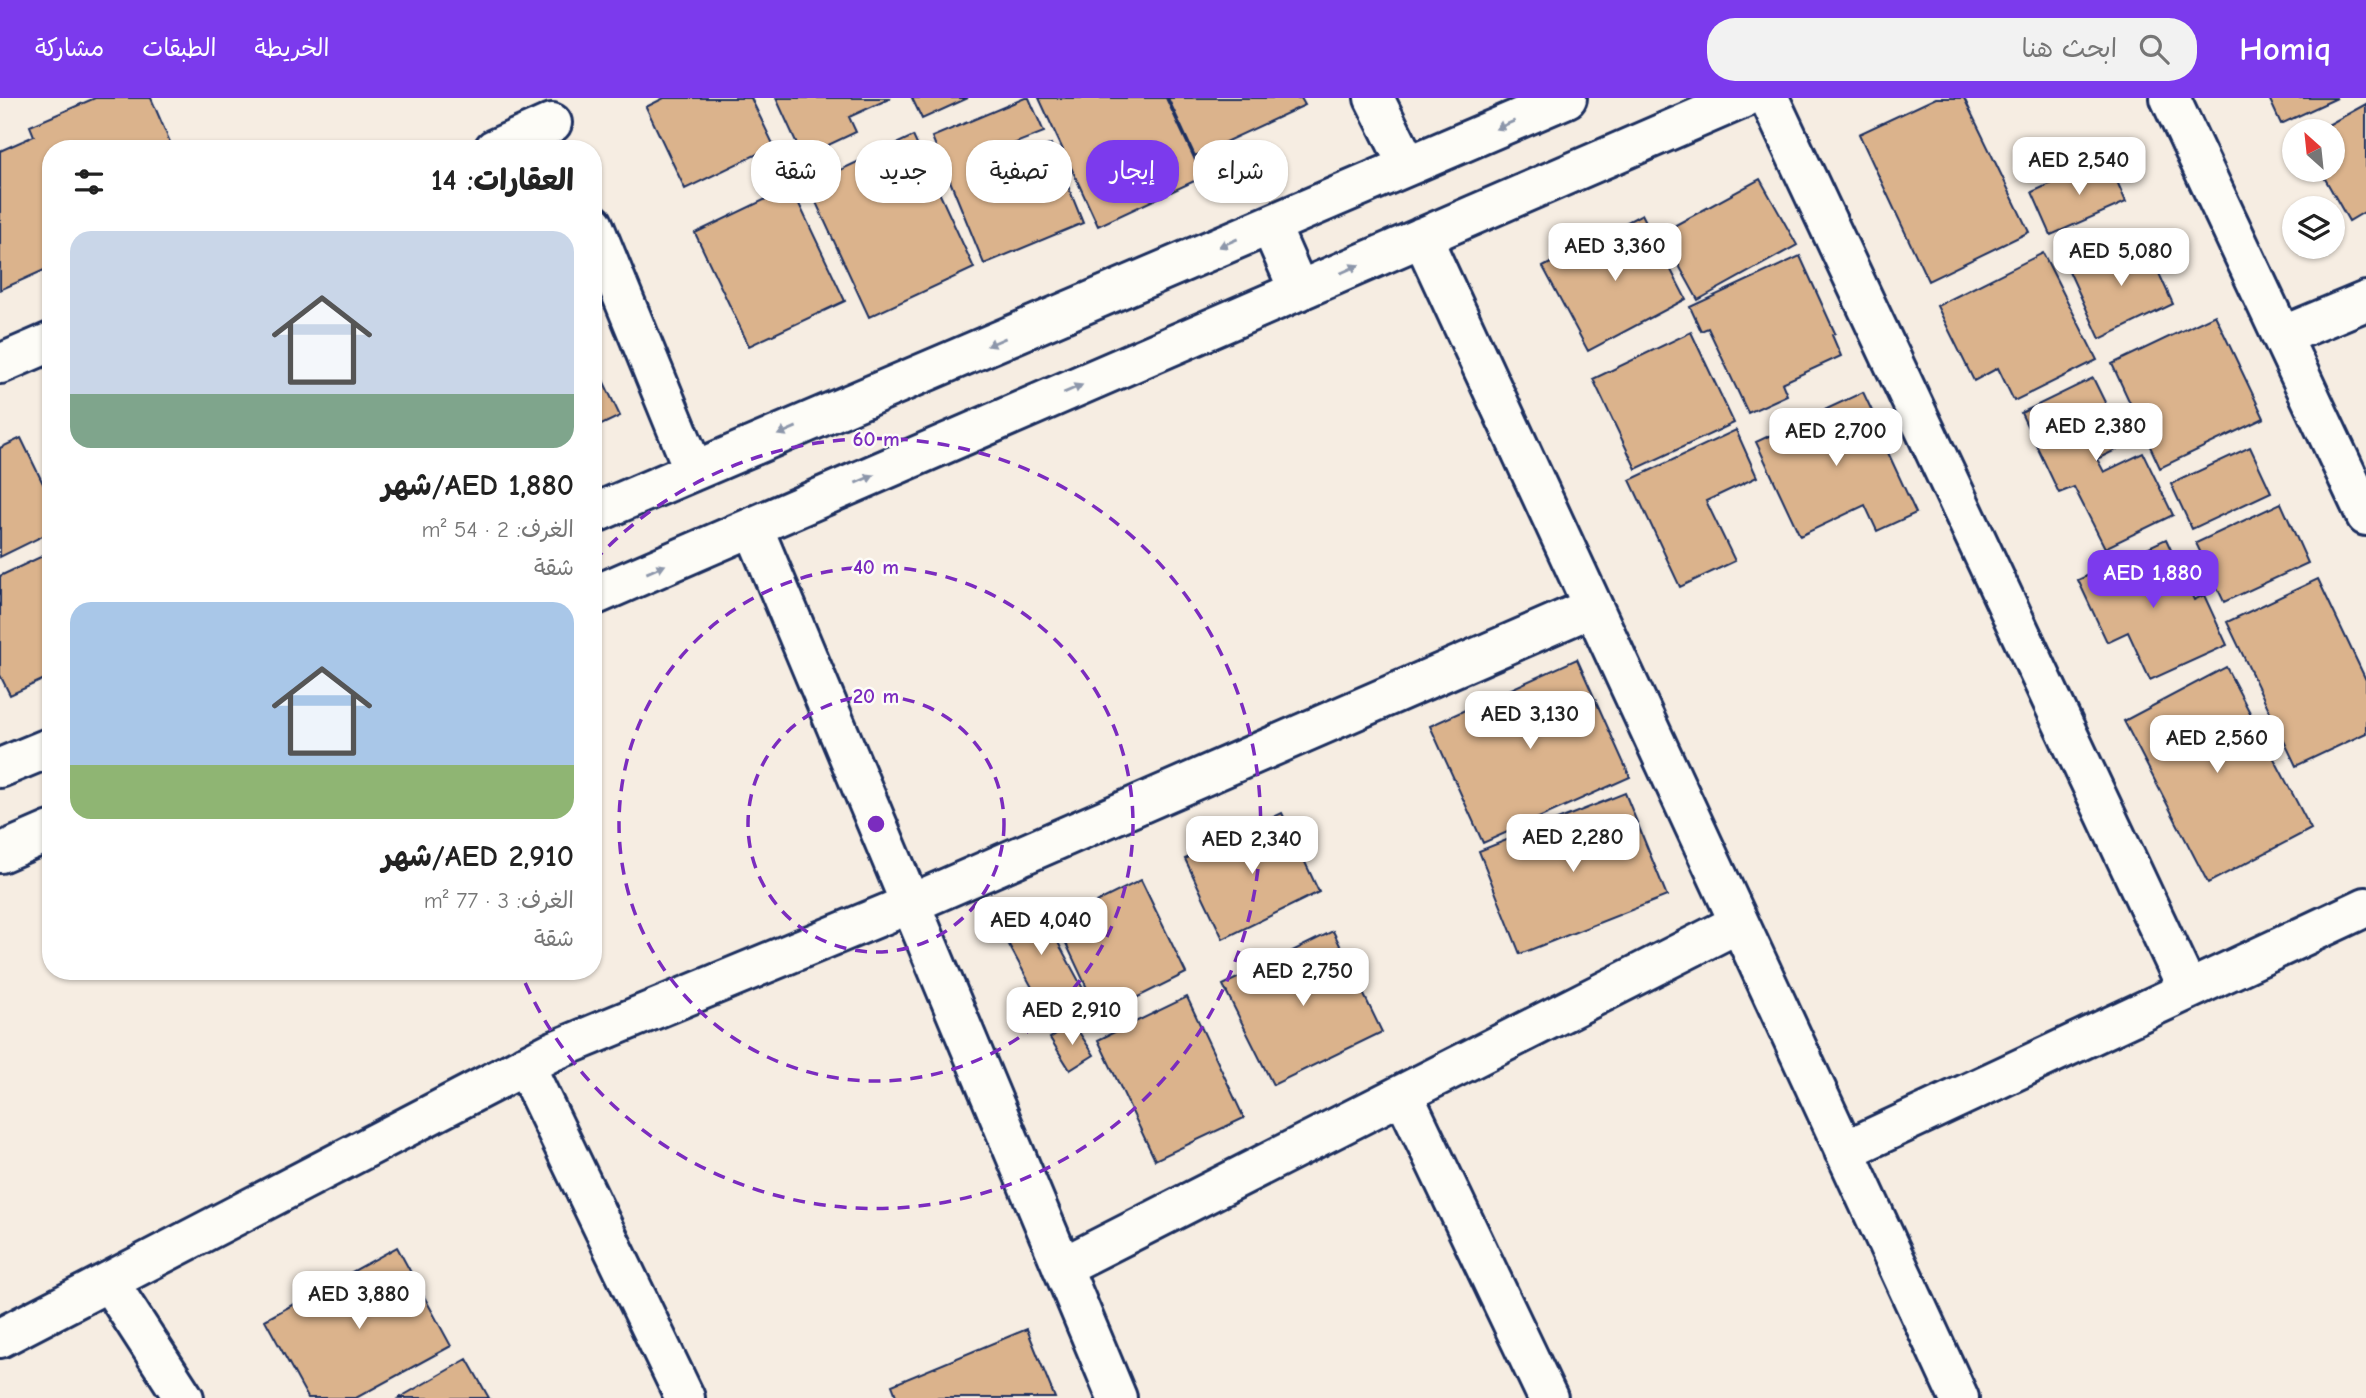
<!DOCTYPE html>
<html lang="ar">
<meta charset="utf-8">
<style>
:root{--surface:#fff;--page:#f2f2f2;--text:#222;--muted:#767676;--accent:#7c3aed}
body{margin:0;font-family:"Comic Neue","Playpen Sans Arabic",sans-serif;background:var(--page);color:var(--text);direction:rtl;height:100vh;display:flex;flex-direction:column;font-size:26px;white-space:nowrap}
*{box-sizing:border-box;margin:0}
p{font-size:23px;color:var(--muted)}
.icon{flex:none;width:38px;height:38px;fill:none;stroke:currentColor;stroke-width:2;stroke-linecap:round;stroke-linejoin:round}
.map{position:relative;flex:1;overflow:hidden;direction:ltr}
.sheet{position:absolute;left:42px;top:42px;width:560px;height:840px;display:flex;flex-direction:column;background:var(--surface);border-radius:28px;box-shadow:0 2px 5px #0004;direction:rtl}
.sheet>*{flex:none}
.top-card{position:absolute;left:623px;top:42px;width:665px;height:63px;direction:rtl;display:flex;gap:14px}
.needle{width:46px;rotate:333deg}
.fabs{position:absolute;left:2282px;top:21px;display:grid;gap:14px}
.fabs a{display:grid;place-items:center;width:63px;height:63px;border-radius:50%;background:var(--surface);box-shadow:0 2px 5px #0004;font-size:35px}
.price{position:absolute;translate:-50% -60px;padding:0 16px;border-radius:14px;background:#fff;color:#222;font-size:23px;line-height:46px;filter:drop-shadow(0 2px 4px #0008)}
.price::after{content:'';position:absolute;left:50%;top:42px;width:21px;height:16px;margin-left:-10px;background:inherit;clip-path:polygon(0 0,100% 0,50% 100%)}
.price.current{background:var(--accent);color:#fff}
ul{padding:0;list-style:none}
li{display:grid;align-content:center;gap:14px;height:371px;padding:0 28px}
li span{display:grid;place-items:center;height:217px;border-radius:21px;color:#555}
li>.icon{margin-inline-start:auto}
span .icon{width:126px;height:126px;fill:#fffc;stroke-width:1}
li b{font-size:30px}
h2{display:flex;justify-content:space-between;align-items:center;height:84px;padding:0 28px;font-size:30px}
.tag{padding:0 24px;border-radius:28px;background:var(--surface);box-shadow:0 2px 5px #0004;font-size:24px;line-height:63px}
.tag.current{background:var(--accent);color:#fff}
header{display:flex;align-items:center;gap:42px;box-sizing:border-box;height:98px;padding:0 35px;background:var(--accent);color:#fff}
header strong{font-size:33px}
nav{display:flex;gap:38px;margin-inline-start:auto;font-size:24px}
.search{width:490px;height:63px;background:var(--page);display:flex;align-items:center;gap:18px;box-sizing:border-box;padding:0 24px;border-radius:28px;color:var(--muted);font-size:26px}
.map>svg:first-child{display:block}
.building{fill:#dbb38c;stroke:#1b2f5e;stroke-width:2}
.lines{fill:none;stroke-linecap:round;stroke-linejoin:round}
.minor-casing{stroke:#1b2f5e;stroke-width:44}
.minor{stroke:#fdfcf7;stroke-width:38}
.oneway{fill:#8c96aa}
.ring{fill:none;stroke:#7b2cbf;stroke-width:3.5;stroke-dasharray:12 9}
.centre{fill:#7b2cbf;stroke:#fdfcf7;stroke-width:3.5}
.ring-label{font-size:21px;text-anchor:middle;font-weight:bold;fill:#7b2cbf;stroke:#fdfcf7;stroke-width:5;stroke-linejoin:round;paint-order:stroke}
</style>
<header>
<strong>Homiq</strong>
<div class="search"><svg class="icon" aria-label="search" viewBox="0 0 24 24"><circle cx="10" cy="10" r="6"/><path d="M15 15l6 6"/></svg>ابحث هنا</div>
<nav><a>الخريطة</a><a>الطبقات</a><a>مشاركة</a></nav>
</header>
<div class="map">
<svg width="2366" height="1300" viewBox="0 0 2366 1300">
<rect width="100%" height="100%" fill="#f6ede2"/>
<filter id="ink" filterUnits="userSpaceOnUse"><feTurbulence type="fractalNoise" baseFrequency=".0143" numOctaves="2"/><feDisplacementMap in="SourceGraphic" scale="14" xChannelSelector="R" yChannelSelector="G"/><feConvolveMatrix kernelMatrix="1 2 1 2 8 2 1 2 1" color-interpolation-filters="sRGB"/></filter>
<g filter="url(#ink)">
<path class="building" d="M95,0H151L173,51H51V169L0,192V53L34,38L30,28Z
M664,0H751L774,48L685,91L646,9Z
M776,0H891L849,19L856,34L803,59Z
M912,0H968L922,21Z
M1025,0H1029L1044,34L1003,50L1009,64L1051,46L1083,125L984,166L932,39Z
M1039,0H1166L1203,79L1098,128Z
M1168,0H1301L1305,7L1195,58Z
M1936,0H1964L2029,134L1928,183L1859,36Z
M2269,0H2337L2281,26Z
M2366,6V113L2349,123L2320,72H2333V33H2317Z
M913,38L974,170L869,219L808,87Z
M2107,60L2126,104L2051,137L2032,94Z
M1760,81L1797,147L1698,202L1661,135Z
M791,89L845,203L749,248L695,135Z
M1642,116L1686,201L1588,253L1543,169Z
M2142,138L2173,206L2100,241L2069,173Z
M2043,155L2097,262L2014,303L1998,270L1974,283L1937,208Z
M1800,158L1835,235L1832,237L1841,258L1782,285L1787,297L1748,315L1708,230L1701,233L1690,209Z
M2215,217L2264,320L2160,370L2112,266Z
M1691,234L1734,325L1636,371L1593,281Z
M593,261L620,318L593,331Z
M2093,280L2126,347L2097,361L2104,374L2143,355L2173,417L2105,450L2074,389L2059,395L2021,315Z
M1863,294L1881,332L1878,333L1916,415L1877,433L1865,407L1800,438L1756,344Z
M1736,332L1757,379L1706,403L1735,463L1680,489L1630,382Z
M21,340L51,402V434L0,459V350Z
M2250,349L2271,394L2192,431L2171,386Z
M2281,405L2308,465L2224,504L2196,445Z
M2166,441L2194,502L2204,497L2227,547L2150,582L2128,534L2107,544L2078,482Z
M51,454V578L10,597L0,577V478Z
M2318,481L2366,582V635L2296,668L2227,524Z
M1577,561L1630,679L1483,745L1430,628Z
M2226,569L2311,731L2208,785L2124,623Z
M1625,695L1667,798L1520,856L1479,753Z
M1282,715L1319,794L1223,841L1185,761Z
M1141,782L1186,875L1100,918L1056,824Z
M1034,800L1087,898L1048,919L995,821Z
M1333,833L1382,934L1273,987L1223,887Z
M1187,899L1244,1020L1155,1062L1098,942Z
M1073,925L1094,957L1070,972L1050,940Z
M397,1149L451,1248L356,1300H308L265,1222Z
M1027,1231L1055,1300H897L892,1287Z
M467,1261L489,1300H399Z"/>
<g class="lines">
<g class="minor-casing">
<path id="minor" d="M1374,0L1408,68
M1769,0L2188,892
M2170,0L2366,418
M494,51L552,25
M593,126L694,373
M1270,127L1299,193
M1422,139L1959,1300
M2282,238L2366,203
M0,266L51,244
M593,416L1567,0
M753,429L1117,1300
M593,498L1744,0
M0,670L51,649
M0,755L51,733
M525,967L685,1300
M1403,996L1548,1300
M1844,1053L2366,809
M1062,1169L1739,825
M109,1184L184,1300
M0,1240L551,954L910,806L1593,509"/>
</g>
<use href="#minor" class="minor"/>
</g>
<defs><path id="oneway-solid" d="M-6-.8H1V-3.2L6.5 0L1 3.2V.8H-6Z" transform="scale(1.75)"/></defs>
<g class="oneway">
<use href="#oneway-solid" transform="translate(1505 27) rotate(157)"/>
<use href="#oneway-solid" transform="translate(1228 145) rotate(157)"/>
<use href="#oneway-solid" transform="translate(1350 171) rotate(-24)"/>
<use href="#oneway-solid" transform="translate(996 244) rotate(157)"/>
<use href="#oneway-solid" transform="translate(1073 291) rotate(-23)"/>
<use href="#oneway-solid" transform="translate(787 333) rotate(157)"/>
<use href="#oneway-solid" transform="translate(865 381) rotate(-23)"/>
<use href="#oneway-solid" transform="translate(656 471) rotate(-23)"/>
</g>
</g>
<g class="ring">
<circle cx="876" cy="726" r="128"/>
<circle cx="876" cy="726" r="257"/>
<path d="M594 463A385 385 0 1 1 520 873"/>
</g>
<circle cx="876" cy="726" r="10" class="centre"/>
<g class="ring-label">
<text x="876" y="348">60 m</text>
<text x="876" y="476">40 m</text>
<text x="876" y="605">20 m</text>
</g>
</svg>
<div class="fabs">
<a><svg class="needle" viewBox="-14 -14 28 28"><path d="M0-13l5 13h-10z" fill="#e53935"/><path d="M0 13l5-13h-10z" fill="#767676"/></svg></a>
<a><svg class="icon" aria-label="layers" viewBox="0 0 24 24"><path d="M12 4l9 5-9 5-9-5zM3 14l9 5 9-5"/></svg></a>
</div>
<b class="price" style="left:2079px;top:99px">AED 2,540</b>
<b class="price" style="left:1615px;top:185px">AED 3,360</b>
<b class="price" style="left:2121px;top:190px">AED 5,080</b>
<b class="price" style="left:2096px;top:365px">AED 2,380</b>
<b class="price" style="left:1836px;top:370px">AED 2,700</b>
<b class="price current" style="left:2153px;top:512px">AED 1,880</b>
<b class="price" style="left:1530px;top:653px">AED 3,130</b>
<b class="price" style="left:2217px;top:677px">AED 2,560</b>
<b class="price" style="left:1573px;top:776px">AED 2,280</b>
<b class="price" style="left:1252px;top:778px">AED 2,340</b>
<b class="price" style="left:1041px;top:859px">AED 4,040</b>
<b class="price" style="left:1303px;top:910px">AED 2,750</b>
<b class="price" style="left:1072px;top:949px">AED 2,910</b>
<b class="price" style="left:359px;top:1233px">AED 3,880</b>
<div class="top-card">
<a class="tag">شراء</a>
<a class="tag current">إيجار</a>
<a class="tag">تصفية</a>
<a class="tag">جديد</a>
<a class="tag">شقة</a>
</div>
<section class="sheet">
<h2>العقارات: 14<svg class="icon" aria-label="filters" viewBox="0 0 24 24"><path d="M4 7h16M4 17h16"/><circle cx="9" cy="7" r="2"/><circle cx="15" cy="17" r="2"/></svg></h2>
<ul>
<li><span style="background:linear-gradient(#c9d6e8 75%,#7fa58c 0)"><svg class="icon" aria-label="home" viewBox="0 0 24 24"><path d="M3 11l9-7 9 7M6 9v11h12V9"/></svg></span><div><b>AED 1,880/شهر</b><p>الغرف: 2 · 54 m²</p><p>شقة</p></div></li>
<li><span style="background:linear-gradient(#a9c7e8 75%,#8fb573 0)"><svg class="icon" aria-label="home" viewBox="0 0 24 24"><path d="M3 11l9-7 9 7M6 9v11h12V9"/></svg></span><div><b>AED 2,910/شهر</b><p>الغرف: 3 · 77 m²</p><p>شقة</p></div></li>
</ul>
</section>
</div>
